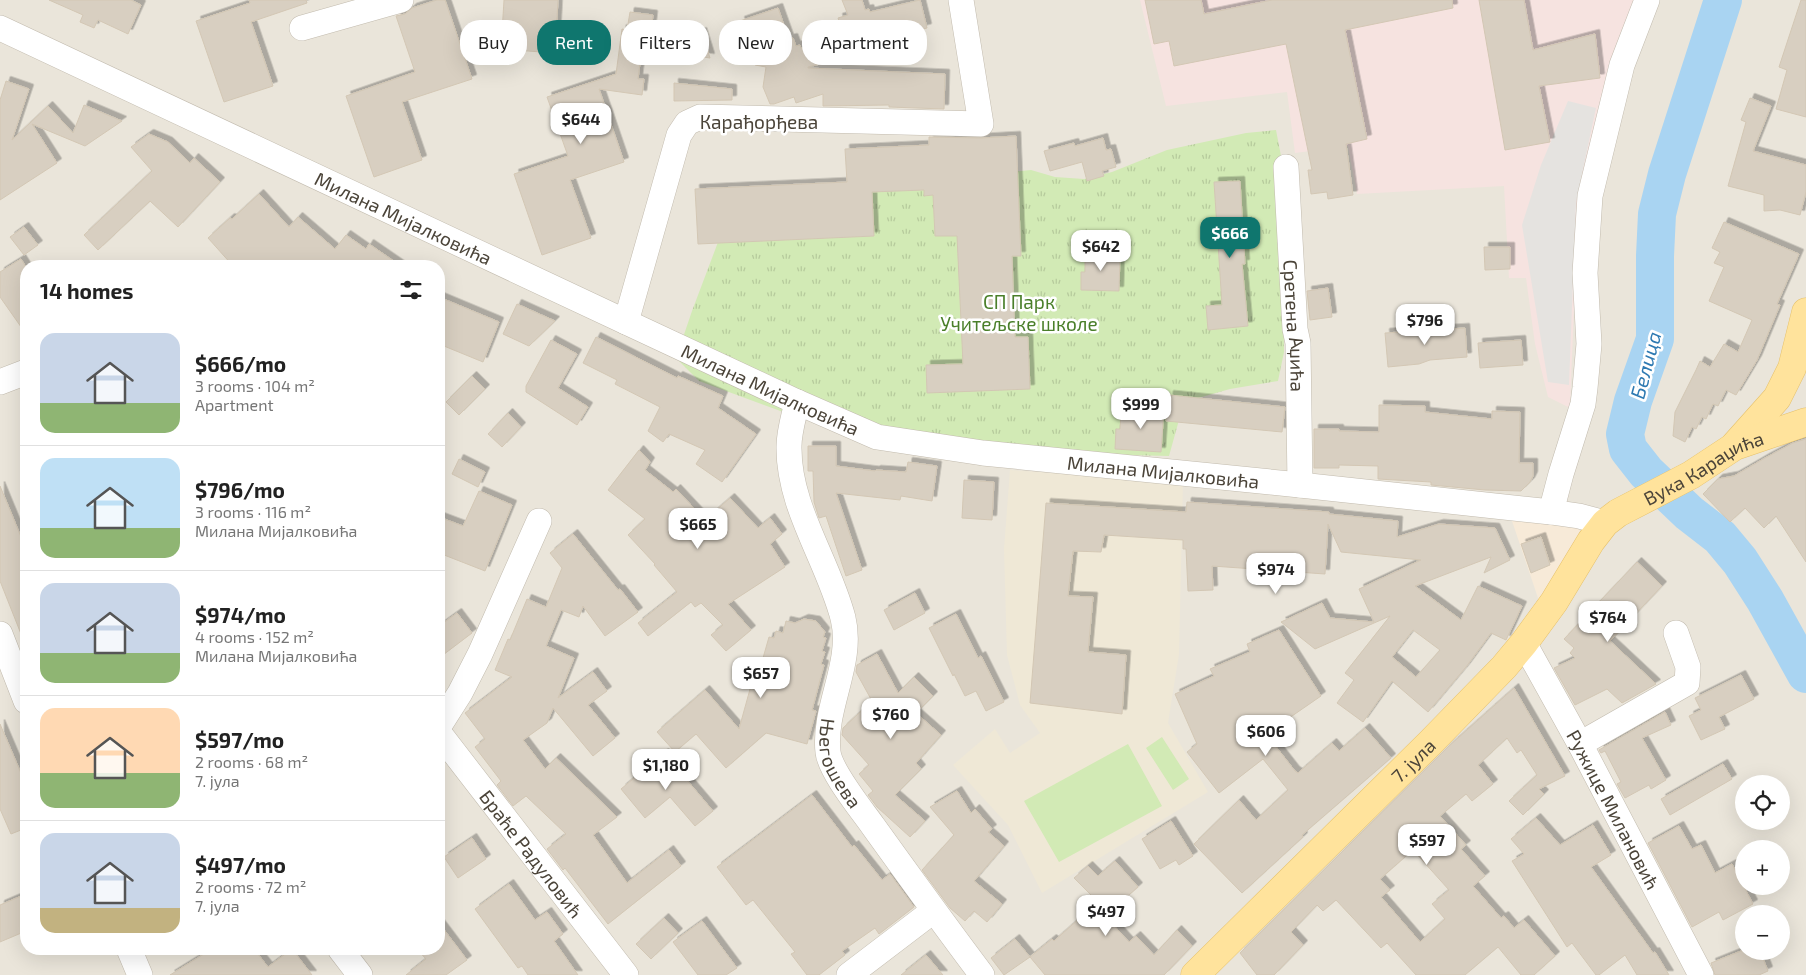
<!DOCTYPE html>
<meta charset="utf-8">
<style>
:root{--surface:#fff;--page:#f2f2f2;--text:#222;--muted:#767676;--line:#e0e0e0;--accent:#0f766e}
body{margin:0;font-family:"Exo 2",sans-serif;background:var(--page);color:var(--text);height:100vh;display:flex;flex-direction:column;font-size:19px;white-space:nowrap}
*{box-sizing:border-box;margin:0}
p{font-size:16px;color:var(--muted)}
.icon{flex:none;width:28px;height:28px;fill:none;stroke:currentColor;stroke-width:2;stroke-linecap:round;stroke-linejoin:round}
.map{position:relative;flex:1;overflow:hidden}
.drawer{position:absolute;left:20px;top:260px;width:425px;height:695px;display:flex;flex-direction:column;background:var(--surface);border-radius:20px;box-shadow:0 5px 20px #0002}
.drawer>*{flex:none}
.guide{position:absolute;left:460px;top:20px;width:475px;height:45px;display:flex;gap:10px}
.tools{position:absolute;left:1735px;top:775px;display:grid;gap:10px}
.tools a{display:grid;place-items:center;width:55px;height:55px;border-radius:50%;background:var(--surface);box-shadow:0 5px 20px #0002;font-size:25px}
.price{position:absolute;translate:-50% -42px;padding:0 11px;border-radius:10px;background:#fff;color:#222;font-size:16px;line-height:32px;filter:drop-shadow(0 1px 2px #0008)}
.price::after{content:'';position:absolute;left:50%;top:30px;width:15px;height:11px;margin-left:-8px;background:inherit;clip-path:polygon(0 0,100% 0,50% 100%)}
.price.active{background:var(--accent);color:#fff}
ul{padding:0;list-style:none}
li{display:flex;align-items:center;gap:15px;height:125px;padding:0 20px}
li+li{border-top:1px solid var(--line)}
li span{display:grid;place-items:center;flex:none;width:140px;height:100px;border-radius:15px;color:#555}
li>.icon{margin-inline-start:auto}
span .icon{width:60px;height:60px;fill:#fffc;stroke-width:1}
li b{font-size:21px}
h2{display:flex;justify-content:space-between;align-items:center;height:60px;padding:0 20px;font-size:21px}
.chip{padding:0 18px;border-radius:20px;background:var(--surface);box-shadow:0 5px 20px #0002;font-size:18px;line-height:45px}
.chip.active{background:var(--accent);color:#fff}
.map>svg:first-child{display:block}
.residential{fill:#eae5da;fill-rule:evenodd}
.commercial{fill:#f7ead8}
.education{fill:#efe8d6}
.medical{fill:#f6e3e0}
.green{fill:#d2eab5}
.park{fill:url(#park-tufts)}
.parking{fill:#e5e3e0}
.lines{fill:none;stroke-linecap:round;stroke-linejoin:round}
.river{stroke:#a9d4f2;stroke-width:38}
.building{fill:#d8cfc1;stroke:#d3c7b4;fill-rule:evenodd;filter:url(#shadow)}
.minor-casing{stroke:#c2bbae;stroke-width:26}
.major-casing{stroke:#e6c16a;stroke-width:29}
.minor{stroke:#fff;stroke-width:25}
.major{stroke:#ffe39c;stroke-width:28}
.labels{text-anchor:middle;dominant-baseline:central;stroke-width:5;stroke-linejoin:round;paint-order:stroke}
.street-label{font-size:19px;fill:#4b4439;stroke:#fff}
.park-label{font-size:19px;fill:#4a7f2a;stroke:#fff}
.water-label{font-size:20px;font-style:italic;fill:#2e7ab2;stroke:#fff}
</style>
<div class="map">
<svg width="1806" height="975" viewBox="0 0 1806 975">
<defs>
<pattern id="park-tufts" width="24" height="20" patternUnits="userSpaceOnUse" patternTransform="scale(1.25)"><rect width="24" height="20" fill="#d2eab5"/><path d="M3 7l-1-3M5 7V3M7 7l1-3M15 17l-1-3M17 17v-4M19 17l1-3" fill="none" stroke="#b6ca9c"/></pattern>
<filter id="shadow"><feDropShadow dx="4.5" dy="-4.5" stdDeviation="0" flood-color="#0004"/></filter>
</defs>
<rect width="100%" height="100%" fill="#f6f3ec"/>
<path class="residential" d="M0,0H1806V975H0ZM26,266H439V949H26ZM1744,784H1781V821H1744ZM1744,849H1781V886H1744ZM1744,914H1781V951H1744Z"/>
<path class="commercial" d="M1511,518L1574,525L1582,532L1539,601Z"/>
<path class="education" d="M1010,470L1183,481L1179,654L1168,723L1208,792L1042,893L1008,825L953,765L995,729L1010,753L1040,733L1020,705L1007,655L1004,549Z"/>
<path class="medical" d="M1140,0H1635L1611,69L1594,128L1578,203L1570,408L1548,397L1535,344L1526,278H1509L1504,186L1357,194L1348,146L1295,153L1287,92L1166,106Z"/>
<path class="green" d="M1162,737L1189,779L1173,790L1146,748Z
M1128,744L1162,806L1059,862L1024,801Z"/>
<path class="park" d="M1276,130L1281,156L1284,352L1278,381L1230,389L1184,402L1169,456L1008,452L794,416L699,381L676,358L692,311L729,213L955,178L1031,170L1055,177L1084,179L1112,172L1167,150L1246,133Z"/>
<path class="parking" d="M1568,101L1596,108L1576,202L1569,385L1548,382L1522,225L1541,165Z"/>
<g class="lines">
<path class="river" d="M1723,0L1667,174L1657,214L1655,256V339L1633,401L1625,434L1628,449L1646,472L1689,513L1720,537L1740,561L1765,600L1806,674"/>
</g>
<path class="building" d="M49,0H131L141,5L128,34L98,20L94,28L80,22L83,15Z
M249,0H306L307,3L251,22L273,86L224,102L196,21L250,3Z
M437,0H445L472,79L402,102L422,160L374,177L346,96L415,72L396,16L405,14L412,8Z
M504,0H558L555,53L501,49Z
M842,0H862L865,10L869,9L870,12L920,0L927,28L915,31L917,41L808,67V68L945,74L944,109L889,107V105L823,106V94L796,103L794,97L774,104H770L763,87L766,67L755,65L740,21L778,8L789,39L793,38L796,46L800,45L801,48L834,38L833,37L843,34L838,18L848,15Z
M1145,0H1201L1204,14L1272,0H1452L1453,8L1345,30L1367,139L1346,144L1353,195L1328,199L1327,192L1311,194L1308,170H1312L1286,44L1174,66L1169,41L1154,44Z
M1479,0H1524L1533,50L1595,34L1600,78L1539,86L1550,142L1505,150Z
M1801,0H1806V117L1776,109L1787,70L1779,67Z
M630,12L653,15L649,48L642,47L638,79H644L642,95L599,89L624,162L570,180L591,238L542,255L514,174L568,156L547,97L616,74L622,29L627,30Z
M702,32L710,58L652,49Z
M6,81L29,89L12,140L48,106L73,133L84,105L122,121L85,146L32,124L57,163L0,200V100Z
M674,83L732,89V100L674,101Z
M1750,98L1771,106L1753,151L1806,165V192L1800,215L1780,210L1764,211V195L1728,186L1746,122L1741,120Z
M149,134L168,142L190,163L194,158L220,182L178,227L150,201L98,250L84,235L152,171L131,147Z
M1016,136L1021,256H1012L1015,337H1028L1030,389L927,393L926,365L963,364L957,236H935L933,195L924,196V190L872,192L874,236L698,244L695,189L847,182L845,149L929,145V137L981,138Z
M1103,138L1106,150L1111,149L1116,167L1102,171L1104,176L1087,181L1082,162L1050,171L1044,151L1074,143L1075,146Z
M1240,181L1245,264H1242L1248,326L1208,330L1206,306L1222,305L1214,182Z
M259,194L289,227L298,217L335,249L346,235L366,249L369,244L401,266H233L208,238L230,218L232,219Z
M1724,222L1799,254L1777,304L1780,305L1757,360L1736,395L1726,390L1718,406L1713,404L1706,419L1702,417L1696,429L1692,427L1685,442L1673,436L1675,412L1696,370L1700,361L1710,367L1724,344L1738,352L1752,320L1709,301L1724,267L1714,263L1720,252L1712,248Z
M24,227L38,245L24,255L10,237Z
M1484,247H1510V269L1485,270Z
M1085,253L1120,254L1119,291L1081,290V272H1085Z
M21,259L26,267V334L0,297V272Z
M1328,288L1332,317L1310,320L1307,291Z
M439,297L499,322L483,362L439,344Z
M517,304L555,321L529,346L503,334Z
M1465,328L1467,357L1430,360L1419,364L1388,367L1385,333Z
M596,337L677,378L678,376L723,396L718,408L756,434L722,482L696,464L705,450L669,434L663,442L648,431L660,407L615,384L617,380L583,363Z
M551,340L577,354L558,388L588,407L577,425L526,392V386Z
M1521,340L1523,365L1480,368L1478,343Z
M472,376L485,389L459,415L446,402Z
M1169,395L1285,407L1282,432L1166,421Z
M1130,405L1164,407L1161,452L1115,449L1116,429H1120L1121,416H1129Z
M1379,405L1425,406V412L1492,419V411L1520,412L1519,463H1533V476L1530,482L1521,491L1485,490L1431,485V482L1378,479V466L1339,465V468H1314V429H1339V431L1379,432Z
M508,413L521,427L502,447L488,434Z
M1806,439V562L1776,516L1764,528L1745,508L1730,522L1703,494L1718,479L1734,476L1765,458L1793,443Z
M808,446H836V466L875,471L876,470L906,472L908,462L937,466L932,501L901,496L900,500L836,493L862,570L846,576L826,516L819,518L814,502L813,471H808Z
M639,450L650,462L645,470L673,492L676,489L705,520L730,498L758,528L770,518L782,534L770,544L785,567L728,604L751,630L726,651L711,635L723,625L701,603L695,607L691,602L648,636L638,623L677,592L654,565L655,564L628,535L645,519L608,490Z
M459,459L485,472L478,487L452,474Z
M964,480L994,482L992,520L962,518Z
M0,486L26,549L25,644L0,581Z
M479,491L512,505L485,571L439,553V517L463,526Z
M1187,502L1329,512V514L1398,521L1397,537L1439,524L1495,528L1510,560L1484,573L1491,557L1415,586L1461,620L1478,586L1522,606L1506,640L1491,633L1466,667L1428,712L1392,681L1363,722L1337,703L1354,680L1345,673L1390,616L1315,649L1281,622L1322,603L1330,618L1374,622L1359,589L1421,560L1341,552L1328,524L1325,574L1212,566L1213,590L1188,591L1186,549H1183V540L1104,535L1101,552L1073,551L1068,596L1093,597L1088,652L1126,655L1122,714L1030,703L1046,503L1186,512ZM1413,630L1440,650L1416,677L1392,657Z
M573,534L618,590L620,589L638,612L605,636L583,606L579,617L561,610L546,646L574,658L558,698L593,672L607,691L588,705L615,738L593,756L553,708L547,723L523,740L545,769L556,758L617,817L593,835L627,883L669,850L681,866L608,924L565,868L563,870L547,849L566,834L526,796L513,806L497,785L501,781L475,747L485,739L465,713L512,677L495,670L508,639L510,640L527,599L546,607L562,568L550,553Z
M1541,537L1550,565L1531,573L1521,544Z
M1637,562L1662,586L1610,641L1656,684L1622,703L1607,689L1575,705L1554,668L1575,658L1570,653L1574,648L1564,639Z
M915,593L925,613L894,630L884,610Z
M457,613L472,633L439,658V626Z
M956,614L978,658L981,656L1004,702L986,711L976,691L965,696L954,674L953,676L929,628Z
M804,619L816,621L825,632L823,637L826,638L822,651L825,652L821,664L824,665L812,710L816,711L807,744L766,733L726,768L696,734L675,752L657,732L705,690L739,729L755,671L759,672L769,637L774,638L776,631L783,633L786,621L795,623Z
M1279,630L1321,696L1266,734L1295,771L1298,773L1332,743L1339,751L1365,728L1391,758L1302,835L1303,837L1242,893L1194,844L1239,800L1256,820L1288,790L1263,759L1219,793L1187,752L1197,744L1175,694L1214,676L1210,669L1250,652L1247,644Z
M877,654L898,693L914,677L933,696L916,713L941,735L916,763L921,769L895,795L925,821L910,837L877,807L868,795L873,791L859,774L869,765L842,735L843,728L872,701L856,672L857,665Z
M1741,675L1754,699L1719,717L1725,729L1701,740L1689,716L1701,710L1695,698Z
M1514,688L1565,776L1539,789L1544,794L1523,815L1509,801L1537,775L1521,750L1517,753L1507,738L1478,765L1493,784L1472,801L1466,794L1440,816L1466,845L1461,849L1485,876L1473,886L1501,918L1504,916L1514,928L1524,920L1555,956L1534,975H1521L1498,947L1465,975H1416L1387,943L1381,948L1336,900L1323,911L1317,905L1291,932L1303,945L1274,975H1257L1240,953L1449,746ZM1413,850L1449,890L1432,904L1445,919L1420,942L1381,897L1390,890L1380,879Z
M1665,712L1671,725L1642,738L1666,780L1651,789L1649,785L1625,798L1617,784L1621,782L1605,751L1601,753L1599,750Z
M0,724L26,785V828L11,834L0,809Z
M664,753L713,811L695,826L670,797L645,818L621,789Z
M1723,764L1732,779L1670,815L1661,799Z
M957,791L971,813L975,809L992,829L988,832L1004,846L974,881L1002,904L987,922L974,911L965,921L950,908L922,870L954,835L930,807Z
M812,795L852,847L854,845L882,880L890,874L914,907L879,934L875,928L842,951L845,955L819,975H807L791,954L795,952L753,900L746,905L717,867Z
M1536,818L1560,845L1593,825L1611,855L1591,867L1653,953L1655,952L1669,975H1637L1625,955L1599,975H1596L1572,943L1567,947L1512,861L1524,854L1511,839Z
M1171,821L1193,856L1179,865L1176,860L1160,869L1142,839Z
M1679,826L1692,849L1701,845L1715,873L1732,864L1753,904L1723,920L1719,912L1692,927L1648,843Z
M472,838L486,859L458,878L444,857Z
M1115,861L1138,887L1105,916L1129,942L1136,936L1154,955L1177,930L1192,946L1164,975H1045L1030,957L1052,939L1054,941L1098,902L1074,878L1088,866L1098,876Z
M509,884L535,920L547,912L563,934L554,941L578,975H528L522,966L518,968L475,909Z
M26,894V931L0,942V905Z
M664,918L678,933L651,959L636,944Z
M702,921L737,968L726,975H698L673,942Z
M439,923L467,960L446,975H406L426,959L417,949H439Z
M1015,939L1030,957L1004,975L991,958Z
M212,949H254L268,967L292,949L312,975H170Z
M1741,951H1760L1768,971L1759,975H1715L1711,963Z
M926,955L943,975H901Z"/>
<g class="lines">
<g class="minor-casing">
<g id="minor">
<path id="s1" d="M0,28L626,322L797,402L877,437L983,453L1300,485L1551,512L1579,516L1605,523"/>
<path d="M302,28L401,0"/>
<path id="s2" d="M1286,167L1295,329L1298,343L1300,485"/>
<path d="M626,322L679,135L687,123L700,117L981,124L961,0"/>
<path d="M0,382L26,372"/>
<path id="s3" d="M797,402C794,416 789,432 789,446C788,507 828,560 843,618C854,663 823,707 828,752C830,771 861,809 873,826C909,876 945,926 982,975"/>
<path d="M1551,512L1561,474L1583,404L1585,388L1589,344L1585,273L1590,196L1622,65L1647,0"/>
<path d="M0,634L26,701"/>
<path id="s4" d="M1524,643L1580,744L1701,975"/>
<path d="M439,726L460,693L480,654L539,521"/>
<path id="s5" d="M439,733L626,975"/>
<path d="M1580,744L1687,683L1688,667L1676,633"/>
<path d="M129,949L140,975"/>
<path d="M340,949L360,975"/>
<path d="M849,975L933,911"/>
</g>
</g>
<g class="major-casing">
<g id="major">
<path d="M1735,445L1777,398L1792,368L1806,312"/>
<path id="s6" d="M1195,975L1430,743L1504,667L1524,643L1554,602L1591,541L1605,523L1618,513L1691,475L1735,446L1806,422"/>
</g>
</g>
<use href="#minor" class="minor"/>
<use href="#major" class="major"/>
</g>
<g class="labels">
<g class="street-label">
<text x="759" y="121">Карађорђева</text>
<text stroke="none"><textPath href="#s1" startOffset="446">Милана Мијалковића</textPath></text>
<text stroke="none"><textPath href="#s2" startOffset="159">Сретена Аџића</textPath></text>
<text stroke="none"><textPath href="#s1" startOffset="851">Милана Мијалковића</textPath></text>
<text stroke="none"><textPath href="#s6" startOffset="726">Вука Караџића</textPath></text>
<text stroke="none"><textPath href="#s1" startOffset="1256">Милана Мијалковића</textPath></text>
<text stroke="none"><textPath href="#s6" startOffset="306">7. јула</textPath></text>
<text stroke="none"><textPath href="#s3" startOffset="376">Његошева</textPath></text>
<text stroke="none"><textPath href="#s4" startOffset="189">Ружице Милановић</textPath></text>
<text stroke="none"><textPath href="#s5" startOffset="152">Браће Радуловић</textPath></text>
</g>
<g class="park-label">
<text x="1019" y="301">СП Парк<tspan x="1019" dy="22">Учитељске школе</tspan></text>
</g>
<g class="water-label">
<text transform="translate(1645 365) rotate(-75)">Белица</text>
</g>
</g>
</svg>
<div class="tools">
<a><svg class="icon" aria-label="locate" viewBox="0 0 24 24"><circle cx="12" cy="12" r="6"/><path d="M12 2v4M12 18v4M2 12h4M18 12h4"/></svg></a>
<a>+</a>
<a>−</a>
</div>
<b class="price" style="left:581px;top:145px">$644</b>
<b class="price active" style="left:1230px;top:259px">$666</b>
<b class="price" style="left:1101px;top:272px">$642</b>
<b class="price" style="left:1425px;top:346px">$796</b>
<b class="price" style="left:1141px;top:430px">$999</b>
<b class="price" style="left:698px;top:550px">$665</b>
<b class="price" style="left:1276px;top:595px">$974</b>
<b class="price" style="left:1608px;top:643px">$764</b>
<b class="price" style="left:761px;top:699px">$657</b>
<b class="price" style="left:891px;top:740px">$760</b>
<b class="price" style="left:1266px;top:757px">$606</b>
<b class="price" style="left:666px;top:791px">$1,180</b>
<b class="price" style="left:1427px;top:866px">$597</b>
<b class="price" style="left:1106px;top:937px">$497</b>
<div class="guide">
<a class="chip">Buy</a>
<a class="chip active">Rent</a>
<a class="chip">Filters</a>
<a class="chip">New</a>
<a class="chip">Apartment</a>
</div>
<section class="drawer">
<h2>14 homes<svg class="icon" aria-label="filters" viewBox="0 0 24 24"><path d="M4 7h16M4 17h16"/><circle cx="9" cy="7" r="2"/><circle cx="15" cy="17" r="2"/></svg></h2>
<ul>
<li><span style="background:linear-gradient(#c9d6e8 70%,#8fb573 0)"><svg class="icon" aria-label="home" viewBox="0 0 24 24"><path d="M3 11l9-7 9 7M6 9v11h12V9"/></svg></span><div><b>$666/mo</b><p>3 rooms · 104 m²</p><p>Apartment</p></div></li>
<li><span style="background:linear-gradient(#bfe0f5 70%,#8fb573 0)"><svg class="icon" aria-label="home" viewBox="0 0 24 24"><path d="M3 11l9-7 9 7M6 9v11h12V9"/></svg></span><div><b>$796/mo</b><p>3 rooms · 116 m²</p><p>Милана Мијалковића</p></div></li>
<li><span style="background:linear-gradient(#c9d6e8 70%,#8fb573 0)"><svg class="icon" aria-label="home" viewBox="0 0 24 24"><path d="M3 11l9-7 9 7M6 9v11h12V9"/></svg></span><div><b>$974/mo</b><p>4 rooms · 152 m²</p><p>Милана Мијалковића</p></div></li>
<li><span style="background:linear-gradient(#ffd9b3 65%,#8fb573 0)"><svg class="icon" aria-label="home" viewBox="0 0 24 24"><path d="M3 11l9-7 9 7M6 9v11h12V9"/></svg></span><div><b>$597/mo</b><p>2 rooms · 68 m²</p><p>7. јула</p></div></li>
<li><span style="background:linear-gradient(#c9d6e8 75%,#c2b280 0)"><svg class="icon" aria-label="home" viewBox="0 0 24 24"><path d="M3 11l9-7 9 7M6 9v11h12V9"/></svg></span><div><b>$497/mo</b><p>2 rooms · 72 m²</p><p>7. јула</p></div></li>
</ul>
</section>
</div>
